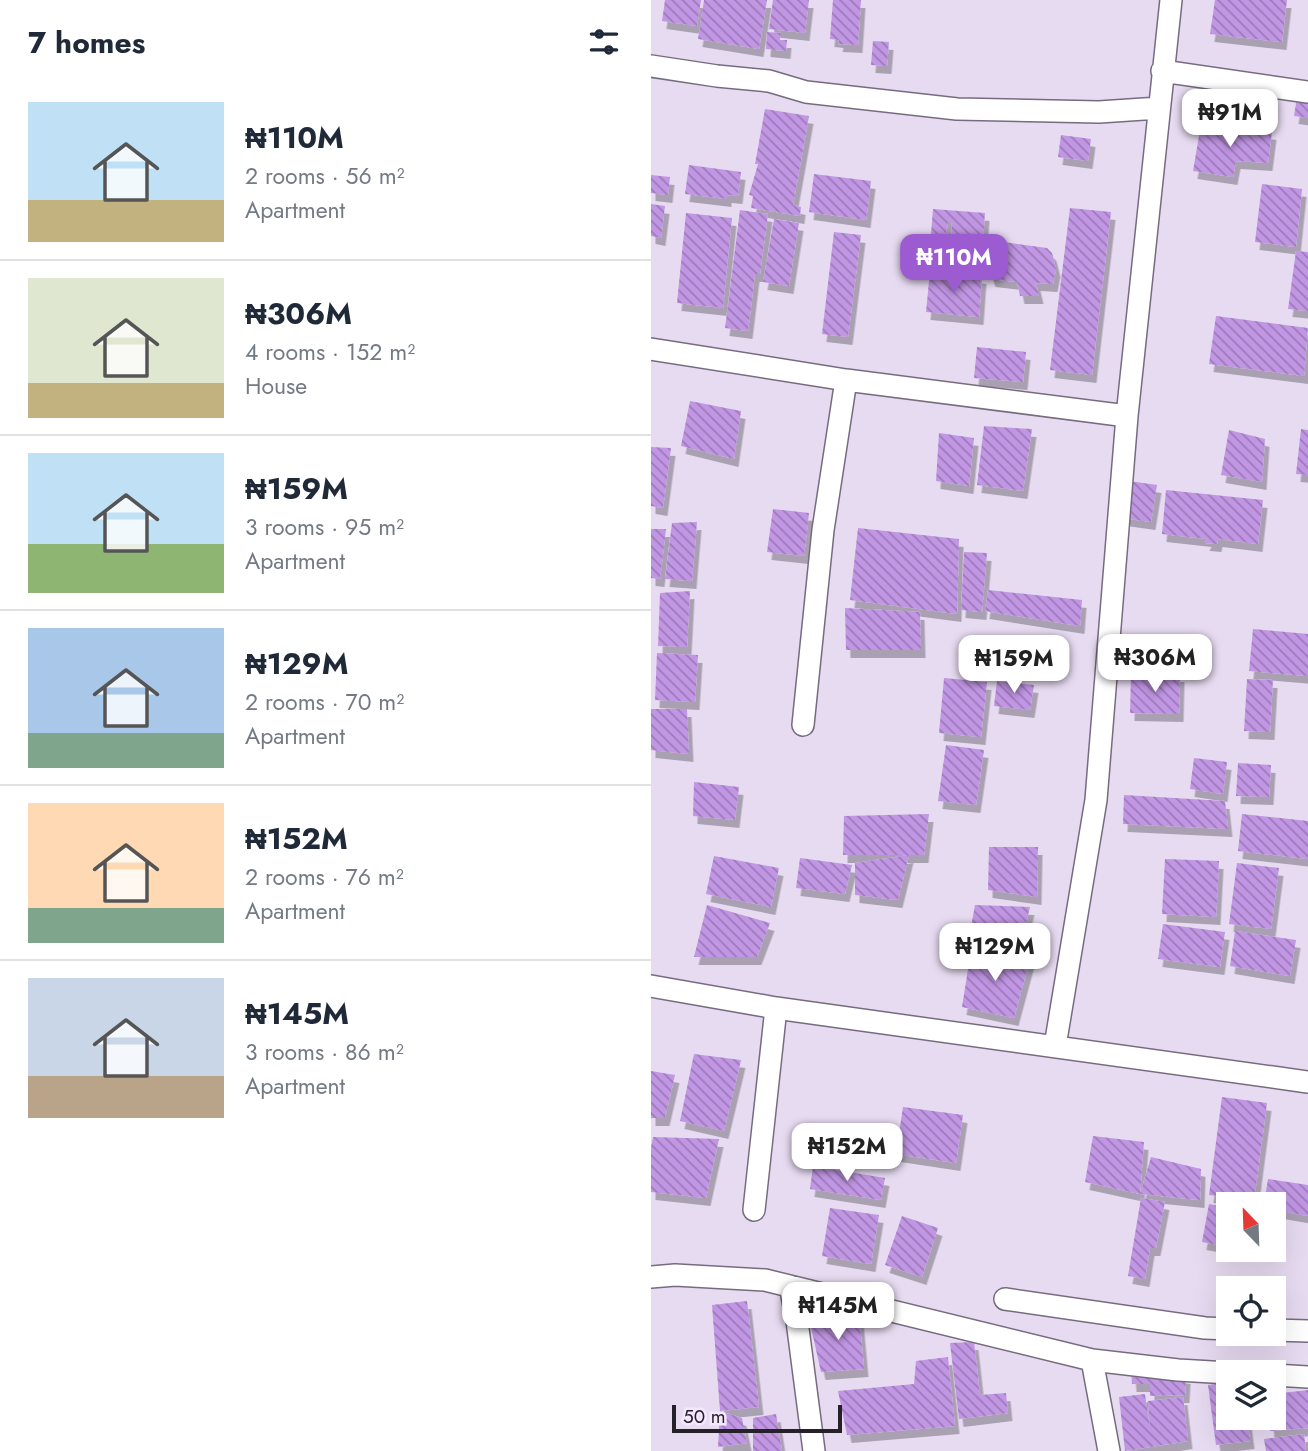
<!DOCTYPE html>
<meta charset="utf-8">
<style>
:root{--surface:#fff;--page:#f2f2f3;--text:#1f2937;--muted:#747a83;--line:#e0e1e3;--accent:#9d5bd1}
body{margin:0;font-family:Jost,sans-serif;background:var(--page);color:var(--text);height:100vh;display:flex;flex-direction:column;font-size:26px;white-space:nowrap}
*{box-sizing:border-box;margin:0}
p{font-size:23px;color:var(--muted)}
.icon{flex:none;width:38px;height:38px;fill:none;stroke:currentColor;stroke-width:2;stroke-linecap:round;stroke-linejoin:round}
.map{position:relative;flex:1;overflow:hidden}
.side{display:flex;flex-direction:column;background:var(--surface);width:651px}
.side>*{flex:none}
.needle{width:46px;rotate:337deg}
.controls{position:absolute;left:565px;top:1192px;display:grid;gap:14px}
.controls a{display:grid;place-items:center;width:70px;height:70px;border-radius:0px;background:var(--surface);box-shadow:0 7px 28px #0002;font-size:35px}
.scale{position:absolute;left:21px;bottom:18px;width:170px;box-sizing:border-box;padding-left:7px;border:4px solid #262129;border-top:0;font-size:19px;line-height:24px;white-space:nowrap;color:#262129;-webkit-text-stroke:5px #f4e8ff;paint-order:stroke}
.price{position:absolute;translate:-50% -60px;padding:0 16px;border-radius:14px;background:#fff;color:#222;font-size:23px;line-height:46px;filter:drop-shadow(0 2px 4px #0008)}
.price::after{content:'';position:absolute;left:50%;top:42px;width:21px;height:16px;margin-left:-10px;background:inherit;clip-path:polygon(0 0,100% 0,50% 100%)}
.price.on{background:var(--accent);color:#fff}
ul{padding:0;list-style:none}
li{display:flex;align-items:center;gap:21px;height:175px;padding:0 28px}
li+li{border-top:2px solid var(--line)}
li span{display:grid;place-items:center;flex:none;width:196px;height:140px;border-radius:0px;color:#555}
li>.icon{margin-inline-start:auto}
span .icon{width:84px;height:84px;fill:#fffc;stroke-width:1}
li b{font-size:30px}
h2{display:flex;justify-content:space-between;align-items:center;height:84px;padding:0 28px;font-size:30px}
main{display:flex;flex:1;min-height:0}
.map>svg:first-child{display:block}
.building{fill:url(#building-back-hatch);filter:url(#shadow)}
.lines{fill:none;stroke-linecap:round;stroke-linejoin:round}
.street-casing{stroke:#766b7f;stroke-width:24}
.street{stroke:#fff;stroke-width:21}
</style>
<main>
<section class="side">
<h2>7 homes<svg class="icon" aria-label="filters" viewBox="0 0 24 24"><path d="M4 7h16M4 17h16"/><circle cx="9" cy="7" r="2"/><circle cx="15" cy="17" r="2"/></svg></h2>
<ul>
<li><span style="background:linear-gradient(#bfe0f5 70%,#c2b280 0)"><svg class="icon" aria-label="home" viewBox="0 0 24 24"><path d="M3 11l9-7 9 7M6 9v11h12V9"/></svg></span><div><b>₦110M</b><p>2 rooms · 56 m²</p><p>Apartment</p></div></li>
<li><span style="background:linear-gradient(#dfe7d0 75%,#c2b280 0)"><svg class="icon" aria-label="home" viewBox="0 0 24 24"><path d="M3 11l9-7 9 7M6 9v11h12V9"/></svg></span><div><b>₦306M</b><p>4 rooms · 152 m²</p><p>House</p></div></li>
<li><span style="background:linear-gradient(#bfe0f5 65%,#8fb573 0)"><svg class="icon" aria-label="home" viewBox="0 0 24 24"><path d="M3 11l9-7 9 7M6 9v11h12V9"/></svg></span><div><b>₦159M</b><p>3 rooms · 95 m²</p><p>Apartment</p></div></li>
<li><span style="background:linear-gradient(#a9c7e8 75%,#7fa58c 0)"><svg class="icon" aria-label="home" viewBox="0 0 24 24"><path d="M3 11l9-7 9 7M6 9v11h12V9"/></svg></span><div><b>₦129M</b><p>2 rooms · 70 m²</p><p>Apartment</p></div></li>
<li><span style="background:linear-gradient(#ffd9b3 75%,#7fa58c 0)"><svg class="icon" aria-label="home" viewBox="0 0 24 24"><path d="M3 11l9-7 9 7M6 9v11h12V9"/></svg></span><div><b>₦152M</b><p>2 rooms · 76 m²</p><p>Apartment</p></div></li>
<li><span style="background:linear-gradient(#c9d6e8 70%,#b9a48a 0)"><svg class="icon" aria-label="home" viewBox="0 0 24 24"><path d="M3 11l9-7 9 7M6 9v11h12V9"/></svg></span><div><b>₦145M</b><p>3 rooms · 86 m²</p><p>Apartment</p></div></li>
</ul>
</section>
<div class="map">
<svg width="657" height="1451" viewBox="0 0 657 1451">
<defs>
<pattern id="building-back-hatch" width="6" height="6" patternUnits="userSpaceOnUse" patternTransform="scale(1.75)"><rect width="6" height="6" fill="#c196e4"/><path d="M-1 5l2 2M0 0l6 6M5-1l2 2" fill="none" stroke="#9d7ab9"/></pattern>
<filter id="shadow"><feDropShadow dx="4.5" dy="8" stdDeviation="0" flood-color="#0004"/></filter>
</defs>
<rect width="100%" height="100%" fill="#e7dbf1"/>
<path class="building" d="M14,0H50L46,26L11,21Z
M53,0H116L108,49L47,39Z
M122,0H158L154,33L118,29Z
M182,0H210L207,45L187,44L188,40L179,39Z
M564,0H636L631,42L559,34Z
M116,32L130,33L129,40H136L135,51L115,49Z
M222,41L238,42L236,66L220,65Z
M585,91L622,95L620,112L583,107Z
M538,92L564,95L562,110L551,109L550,119L534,117Z
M646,97L657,99V118L643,116Z
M114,109L158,116L142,205L150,207L149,216L100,208L102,196L98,195L107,164H104Z
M550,124L621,132L617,163L585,161L582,177L542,171Z
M410,135L440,139L437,161L407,157Z
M38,165L90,172L87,196L76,195V199L34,194Z
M163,174L220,181L215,220L158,212Z
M0,175L19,177L17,195L0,193Z
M611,184L651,189L645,247L604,242Z
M0,204L14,206L10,238L0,236Z
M419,208L460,212L441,375L399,370Z
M282,209L334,213L332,239L300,237L301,222H297L295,235L280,234Z
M89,210L117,214L109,274H104L97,331L74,328Z
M35,213L81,218L72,308L26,303Z
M123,219L148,223L138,286L112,282Z
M183,232L210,235L197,337L171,334Z
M338,240L396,248L401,253L405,269L402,284L385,283L388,296H369L366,282L340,279L336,266Z
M645,251L657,252V311L637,309Z
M279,271L331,276L328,317L275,312Z
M565,316L657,328L653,376L558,364Z
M326,347L375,352L372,382L323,378Z
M39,401L90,411L83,459L30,446Z
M333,426L381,429L372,491L326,485Z
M650,429L657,430V475L645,474Z
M578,430L614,439L611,482L570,475Z
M288,433L323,438L318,486L285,481Z
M0,447L20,448L12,508L0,506Z
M478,481L506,485L500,522L471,518Z
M515,490L612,500L607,544L567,539L566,544L554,543L556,539L511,534Z
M122,509L158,513L153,556L116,552Z
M46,522L41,581L14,579L21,523Z
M207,528L308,539L306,614L199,600Z
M0,529H15L9,579L0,578Z
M313,552L336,553L331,612L310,610Z
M337,590L431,600L429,626L334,611Z
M39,591L36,647L7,646L9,593Z
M194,608L269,612L270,650H195Z
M602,629L657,634V676L598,671Z
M6,653L47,655L44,702L4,700Z
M480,673L529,674L528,714L479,713Z
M293,678L336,682L330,737L288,733Z
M596,679L622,680L619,732L593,731Z
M346,681L383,685L379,710L343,706Z
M0,709H36L38,754L0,750Z
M295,745L333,750L325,805L287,801Z
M543,758L576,762L572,794L539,789Z
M587,763L620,765L618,797L585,796Z
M43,782L88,787L84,820L42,816Z
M473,795L574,801L577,829L472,824Z
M278,814L273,855H192L193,816Z
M591,814L657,821V859L587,851Z
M338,847H387L386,897L337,890Z
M258,855L247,900L204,895V863Z
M63,856L128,868L120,907L55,894Z
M149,858L201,865L194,894L145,888Z
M514,859L568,861L565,917L511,914Z
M586,863L628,868L620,929L578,924Z
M56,905L119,923L106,957H43Z
M324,905L379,907L372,936L319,932Z
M512,924L574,932L569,967L507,959Z
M584,931L645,940L639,976L579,966Z
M320,950L379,959L363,1018L311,1007Z
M43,1054L90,1060L73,1131L29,1121Z
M0,1071L24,1075L14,1118H0Z
M571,1097L616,1103L603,1201L558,1195Z
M252,1107L312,1115L305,1163L245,1154Z
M442,1136L493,1142L489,1194L434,1182Z
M2,1137L68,1139L55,1198L0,1192V1147Z
M500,1157L550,1169L549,1200L489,1194Z
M162,1166L234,1178L230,1200L159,1189Z
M617,1179L657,1185V1216L623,1210V1204H613Z
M490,1198L514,1202L505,1248H499L494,1279L477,1276Z
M558,1204L578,1208V1247L551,1242Z
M179,1208L228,1215L220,1264L171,1256Z
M251,1216L287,1228L271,1277L234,1265Z
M96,1301L108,1407L69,1411L61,1305Z
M157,1314H208L213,1369L170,1372Z
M323,1342L329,1395L355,1393L357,1413L308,1419L299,1343Z
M297,1357L304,1426L196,1435L187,1391L263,1384L265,1361Z
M480,1369L535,1376L534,1395L499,1396V1384H481Z
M578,1382V1418H596L599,1441L565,1445L557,1385Z
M657,1390V1428L619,1431L618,1418H623V1394Z
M494,1394L499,1429L497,1401L532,1397L537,1441L474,1451L468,1397Z
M69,1411L91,1418L96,1443L67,1447Z
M125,1414L131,1451H102V1418Z
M653,1434L655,1451H615L613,1439Z"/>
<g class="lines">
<g class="street-casing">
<path id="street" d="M0,66L66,76L118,81L155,92L306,109L448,112L508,108
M511,71L657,92
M0,349L195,380L476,416
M152,725L172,530L195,380
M0,986L125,1008L657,1082
M404,1046L445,800L476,416L520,0
M103,1210L125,1008
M0,1277L24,1275L114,1280L441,1360L527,1370L578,1373
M139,1286L146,1321L163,1451
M354,1299L554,1328L578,1329
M623,1330L657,1331
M441,1360L458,1451
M623,1375L657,1377"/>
</g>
<use href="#street" class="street"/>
</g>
</svg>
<div class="controls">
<a><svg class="needle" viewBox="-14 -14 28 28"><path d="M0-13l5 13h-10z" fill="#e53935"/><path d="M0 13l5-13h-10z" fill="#747a83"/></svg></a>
<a><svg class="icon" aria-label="locate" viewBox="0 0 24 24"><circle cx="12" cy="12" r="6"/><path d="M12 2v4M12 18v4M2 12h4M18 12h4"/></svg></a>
<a><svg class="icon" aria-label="layers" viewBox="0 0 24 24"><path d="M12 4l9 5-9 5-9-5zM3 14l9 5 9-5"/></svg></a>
</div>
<div class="scale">50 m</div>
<b class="price" style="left:579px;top:149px">₦91M</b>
<b class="price on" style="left:303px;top:294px">₦110M</b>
<b class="price" style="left:504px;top:694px">₦306M</b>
<b class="price" style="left:363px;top:695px">₦159M</b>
<b class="price" style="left:344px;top:983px">₦129M</b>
<b class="price" style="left:196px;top:1183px">₦152M</b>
<b class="price" style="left:187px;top:1342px">₦145M</b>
</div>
</main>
